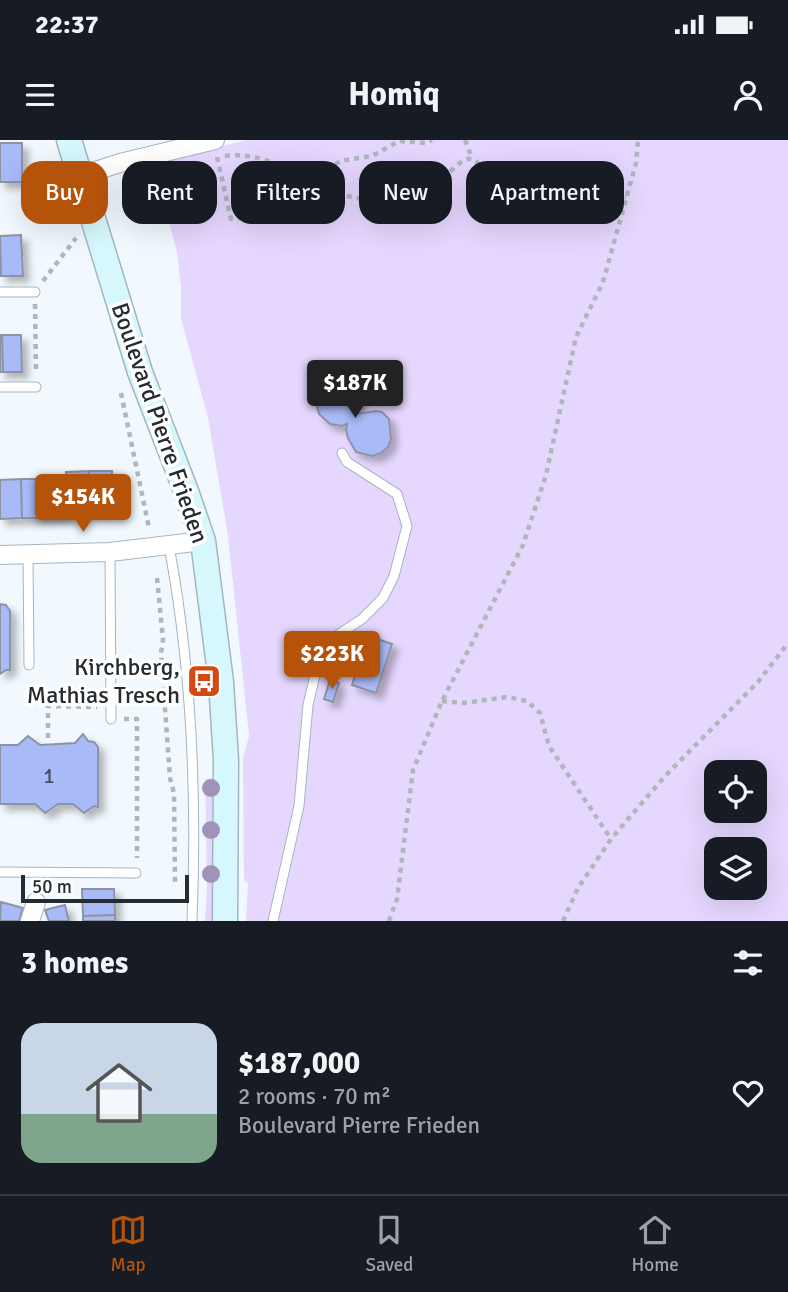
<!DOCTYPE html>
<meta charset="utf-8">
<style>
:root{--surface:#171b24;--page:#20242c;--text:#f1f3f6;--muted:#9ea1a6;--line:#363941;--accent:#b45309}
body{margin:0;font-family:Signika,sans-serif;background:var(--page);color:var(--text);height:100vh;display:flex;flex-direction:column;font-size:26px;white-space:nowrap}
*{box-sizing:border-box;margin:0}
p{font-size:23px;color:var(--muted)}
.icon{flex:none;width:38px;height:38px;fill:none;stroke:currentColor;stroke-width:2;stroke-linecap:round;stroke-linejoin:round}
.map{position:relative;height:781px;overflow:hidden}
.details{display:flex;flex-direction:column;background:var(--surface);flex:1}
.details>*{flex:none}
.top-card{position:absolute;left:21px;top:21px;width:747px;height:63px;display:flex;gap:14px}
.fabs{position:absolute;left:704px;top:620px;display:grid;gap:14px}
.fabs a{display:grid;place-items:center;width:63px;height:63px;border-radius:14px;background:var(--surface);box-shadow:0 7px 28px #0002;font-size:35px}
.scale{position:absolute;left:21px;bottom:18px;width:168px;box-sizing:border-box;padding-left:7px;border:4px solid #252b2f;border-top:0;font-size:19px;line-height:24px;white-space:nowrap;color:#252b2f;-webkit-text-stroke:5px #fff;paint-order:stroke}
.price{position:absolute;translate:-50% -60px;padding:0 16px;border-radius:7px;background:var(--accent);color:#fff;font-size:23px;line-height:46px;filter:drop-shadow(0 2px 4px #0008)}
.price::after{content:'';position:absolute;left:50%;top:42px;width:21px;height:16px;margin-left:-10px;background:inherit;clip-path:polygon(0 0,100% 0,50% 100%)}
.price.current{background:#222;color:#fff}
ul{padding:0;list-style:none}
li{display:flex;align-items:center;gap:21px;height:175px;padding:0 21px}
li+li{border-top:2px solid var(--line)}
li span{display:grid;place-items:center;flex:none;width:196px;height:140px;border-radius:21px;color:#555}
li>.icon{margin-inline-start:auto}
span .icon{width:84px;height:84px;fill:#fffc;stroke-width:1}
li b{font-size:30px}
h2{display:flex;justify-content:space-between;align-items:center;height:84px;padding:0 21px;font-size:30px}
.pill{padding:0 24px;border-radius:21px;background:var(--surface);box-shadow:0 7px 28px #0002;font-size:24px;line-height:63px}
.pill.current{background:var(--accent);color:#fff}
.status{display:flex;justify-content:space-between;align-items:center;height:49px;padding:0 35px;background:var(--surface);direction:ltr}
.status svg{height:19px;fill:currentColor}
header{display:flex;justify-content:space-between;align-items:center;height:91px;padding:0 21px;background:var(--surface);font-size:32px;font-weight:700}
.dock{display:flex;justify-content:space-around;align-items:center;height:98px;border-top:2px solid var(--line);background:var(--surface);font-size:19px;color:var(--muted)}
.dock a{display:grid;justify-items:center;gap:4px}
.dock .current{color:var(--accent)}
.map>svg:first-child{display:block}
.green{fill:#e6d7fe;fill-rule:evenodd}
.building{fill:#a8baf7;stroke:#8e93a3;stroke-width:2;filter:url(#shadow)}
.lines{fill:none;stroke-linecap:round;stroke-linejoin:round}
.lane-casing{stroke:#a5b5c0;stroke-width:11}
.street-casing{stroke:#a5b5c0;stroke-width:20}
.secondary-casing{stroke:#a5b5c0;stroke-width:27}
.path{stroke:#b0b7bb;stroke-width:4.5;stroke-dasharray:5 5;stroke-linecap:butt}
.lane{stroke:#fff;stroke-width:9}
.street{stroke:#fff;stroke-width:18}
.secondary{stroke:#d6f8fd;stroke-width:24}
.tree{fill:#a192bc}
.labels{text-anchor:middle;dominant-baseline:central;stroke-width:7;stroke-linejoin:round;paint-order:stroke}
.number-label{font-size:21px;fill:#464f61}
.street-label{font-size:24px;fill:#252b2f;stroke:#fff}
.poi-label{font-size:24px;fill:#252b2f;stroke:#fff;text-anchor:end}
</style>
<div class="status"><b>22:37</b><svg viewBox="0 0 49 12"><path d="M0 12V9h3v3zM5 12V6h3v6zM10 12V3h3v9zM15 12V0h3v12zM26 1h20v11H26zM47 4h2v5h-2z"/></svg></div>
<header><svg class="icon" aria-label="menu" viewBox="0 0 24 24"><path d="M4 6h16M4 12h16M4 18h16"/></svg>Homiq<svg class="icon" aria-label="person" viewBox="0 0 24 24"><circle cx="12" cy="8" r="4"/><path d="M4 21q1-7 8-7t8 7"/></svg></header>
<div class="map">
<svg width="788" height="781" viewBox="0 0 788 781">
<defs>
<filter id="shadow"><feDropShadow dx="6" dy="6" stdDeviation="3.5" flood-color="#0004"/></filter>
</defs>
<rect width="100%" height="100%" fill="#f2f9fe"/>
<path class="green" d="M246,0H788V781H246L248,743L244,741L243,618L249,596L228,396L208,278L181,178V148L177,112L153,25ZM716,632H754V670H716ZM716,709H754V747H716Z
M215,638L214,781H205L207,746L205,639Z"/>
<path class="building" d="M0,3H22V42H0Z
M21,95L23,136H1L0,96Z
M0,195H2L3,232H0Z
M2,195H21L22,232H3Z
M342,243L354,250L358,258L359,266L356,274L376,271L382,272L389,279L391,299L388,307L381,313L372,316L356,312L348,298L346,290L347,284L342,286L330,284L319,274L317,266L323,251L334,244Z
M89,331H112L113,369H89Z
M89,331V369L67,370L66,332Z
M66,338L67,377L45,378V339Z
M21,339L22,378L0,379V340Z
M21,339H45V378H22Z
M0,464L6,465L10,471V530H6L0,534Z
M368,496L392,504L376,553L352,545Z
M330,540L339,543L333,562L324,559Z
M83,594L88,601L94,602L98,607V667L94,666L84,673L73,664H58L45,673L35,664H0V605H18L28,596L40,605L75,603Z
M82,749H114L115,775L83,776Z
M1,762L23,768L19,781H0Z
M65,765L69,781H49L45,770Z
M115,775V781H83V776Z"/>
<g class="lines">
<g class="lane-casing">
<path id="lane" d="M0,152H35
M0,247H36
M169,406C192,529 197,656 192,781
M110,412L111,579
M28,415L29,525
M0,732L136,733
M273,781L299,666L308,565L319,518L327,502L362,479L383,458L394,436L407,386L397,354L347,322L342,313"/>
</g>
<g class="street-casing">
<path id="street" d="M80,36L120,23L215,0
M0,415L110,412L203,401
M30,781L36,762"/>
</g>
<g class="secondary-casing">
<path id="secondary" d="M69,0L140,232L186,351L203,401L221,542L226,620L225,781"/>
</g>
<path class="path" d="M465,0L472,18
M225,16C281,9 317,58 368,59C393,59 420,51 441,39C450,34 461,17 472,19C480,20 484,38 488,45C517,59 528,50 548,28C575,26 583,39 605,50C611,53 619,55 626,57
M217,17L231,79L287,73L304,64L326,32L340,21L372,16L399,1L425,3L432,0
M43,141L76,98
M35,164L36,232
M121,253L149,388
M157,438L163,500L161,513L170,638L174,653L175,743
M442,561L464,563L507,557L527,561L540,573L549,606L611,699
M124,579H137V718
M48,598V566L97,567
M389,781L397,759L413,630L442,561L523,405L546,335L576,197L603,142L636,23L638,0
M563,781L578,748L611,699L666,635L758,542L788,503"/>
<use href="#lane" class="lane"/>
<use href="#street" class="street"/>
<use href="#secondary" class="secondary"/>
</g>
<g class="tree">
<circle cx="211" cy="648" r="9"/>
<circle cx="211" cy="690" r="9"/>
<circle cx="211" cy="734" r="9"/>
</g>
<defs>
<g id="bus-square" transform="scale(1.75)"><rect x="-9" y="-9" width="18" height="18" rx="4" fill="#d14a13" stroke="#fff"/><path d="M-5-6H5V4H4V6H2V4H-2V6H-4V4H-5ZM-3.5-4V0h7V-4ZM-3.5 1.2v1.5H-2V1.2ZM2 1.2v1.5H3.5V1.2Z" fill="#fff"/></g>
</defs>
<g fill-rule="evenodd">
<use href="#bus-square" x="204" y="541"/>
</g>
<g class="labels">
<g class="number-label">
<text x="49" y="636">1</text>
</g>
<g class="street-label">
<text transform="translate(160 283) rotate(71)">Boulevard Pierre Frieden</text>
</g>
<g class="poi-label">
<text x="180" y="527">Kirchberg,<tspan x="180" dy="28">Mathias Tresch</tspan></text>
</g>
</g>
</svg>
<div class="fabs">
<a><svg class="icon" aria-label="locate" viewBox="0 0 24 24"><circle cx="12" cy="12" r="6"/><path d="M12 2v4M12 18v4M2 12h4M18 12h4"/></svg></a>
<a><svg class="icon" aria-label="layers" viewBox="0 0 24 24"><path d="M12 4l9 5-9 5-9-5zM3 14l9 5 9-5"/></svg></a>
</div>
<div class="scale">50 m</div>
<b class="price current" style="left:355px;top:280px">$187K</b>
<b class="price" style="left:83px;top:394px">$154K</b>
<b class="price" style="left:332px;top:551px">$223K</b>
<div class="top-card">
<a class="pill current">Buy</a>
<a class="pill">Rent</a>
<a class="pill">Filters</a>
<a class="pill">New</a>
<a class="pill">Apartment</a>
</div>
</div>
<section class="details">
<h2>3 homes<svg class="icon" aria-label="filters" viewBox="0 0 24 24"><path d="M4 7h16M4 17h16"/><circle cx="9" cy="7" r="2"/><circle cx="15" cy="17" r="2"/></svg></h2>
<ul>
<li><span style="background:linear-gradient(#c9d6e8 65%,#7fa58c 0)"><svg class="icon" aria-label="home" viewBox="0 0 24 24"><path d="M3 11l9-7 9 7M6 9v11h12V9"/></svg></span><div><b>$187,000</b><p>2 rooms · 70 m²</p><p>Boulevard Pierre Frieden</p></div><svg class="icon" aria-label="heart" viewBox="0 0 24 24"><path d="M12 20l-8-8c-3-5 5-10 8-4 3-6 11-1 8 4z"/></svg></li>
</ul>
</section>
<nav class="dock">
<a class="current"><svg class="icon" aria-label="map" viewBox="0 0 24 24"><path d="M3 6l6-2 6 2 6-2v14l-6 2-6-2-6 2zM9 4v14M15 6v14"/></svg>Map</a>
<a><svg class="icon" aria-label="saved" viewBox="0 0 24 24"><path d="M7 4h10v16l-5-4-5 4z"/></svg>Saved</a>
<a><svg class="icon" aria-label="home" viewBox="0 0 24 24"><path d="M3 11l9-7 9 7M6 9v11h12V9"/></svg>Home</a>
</nav>
